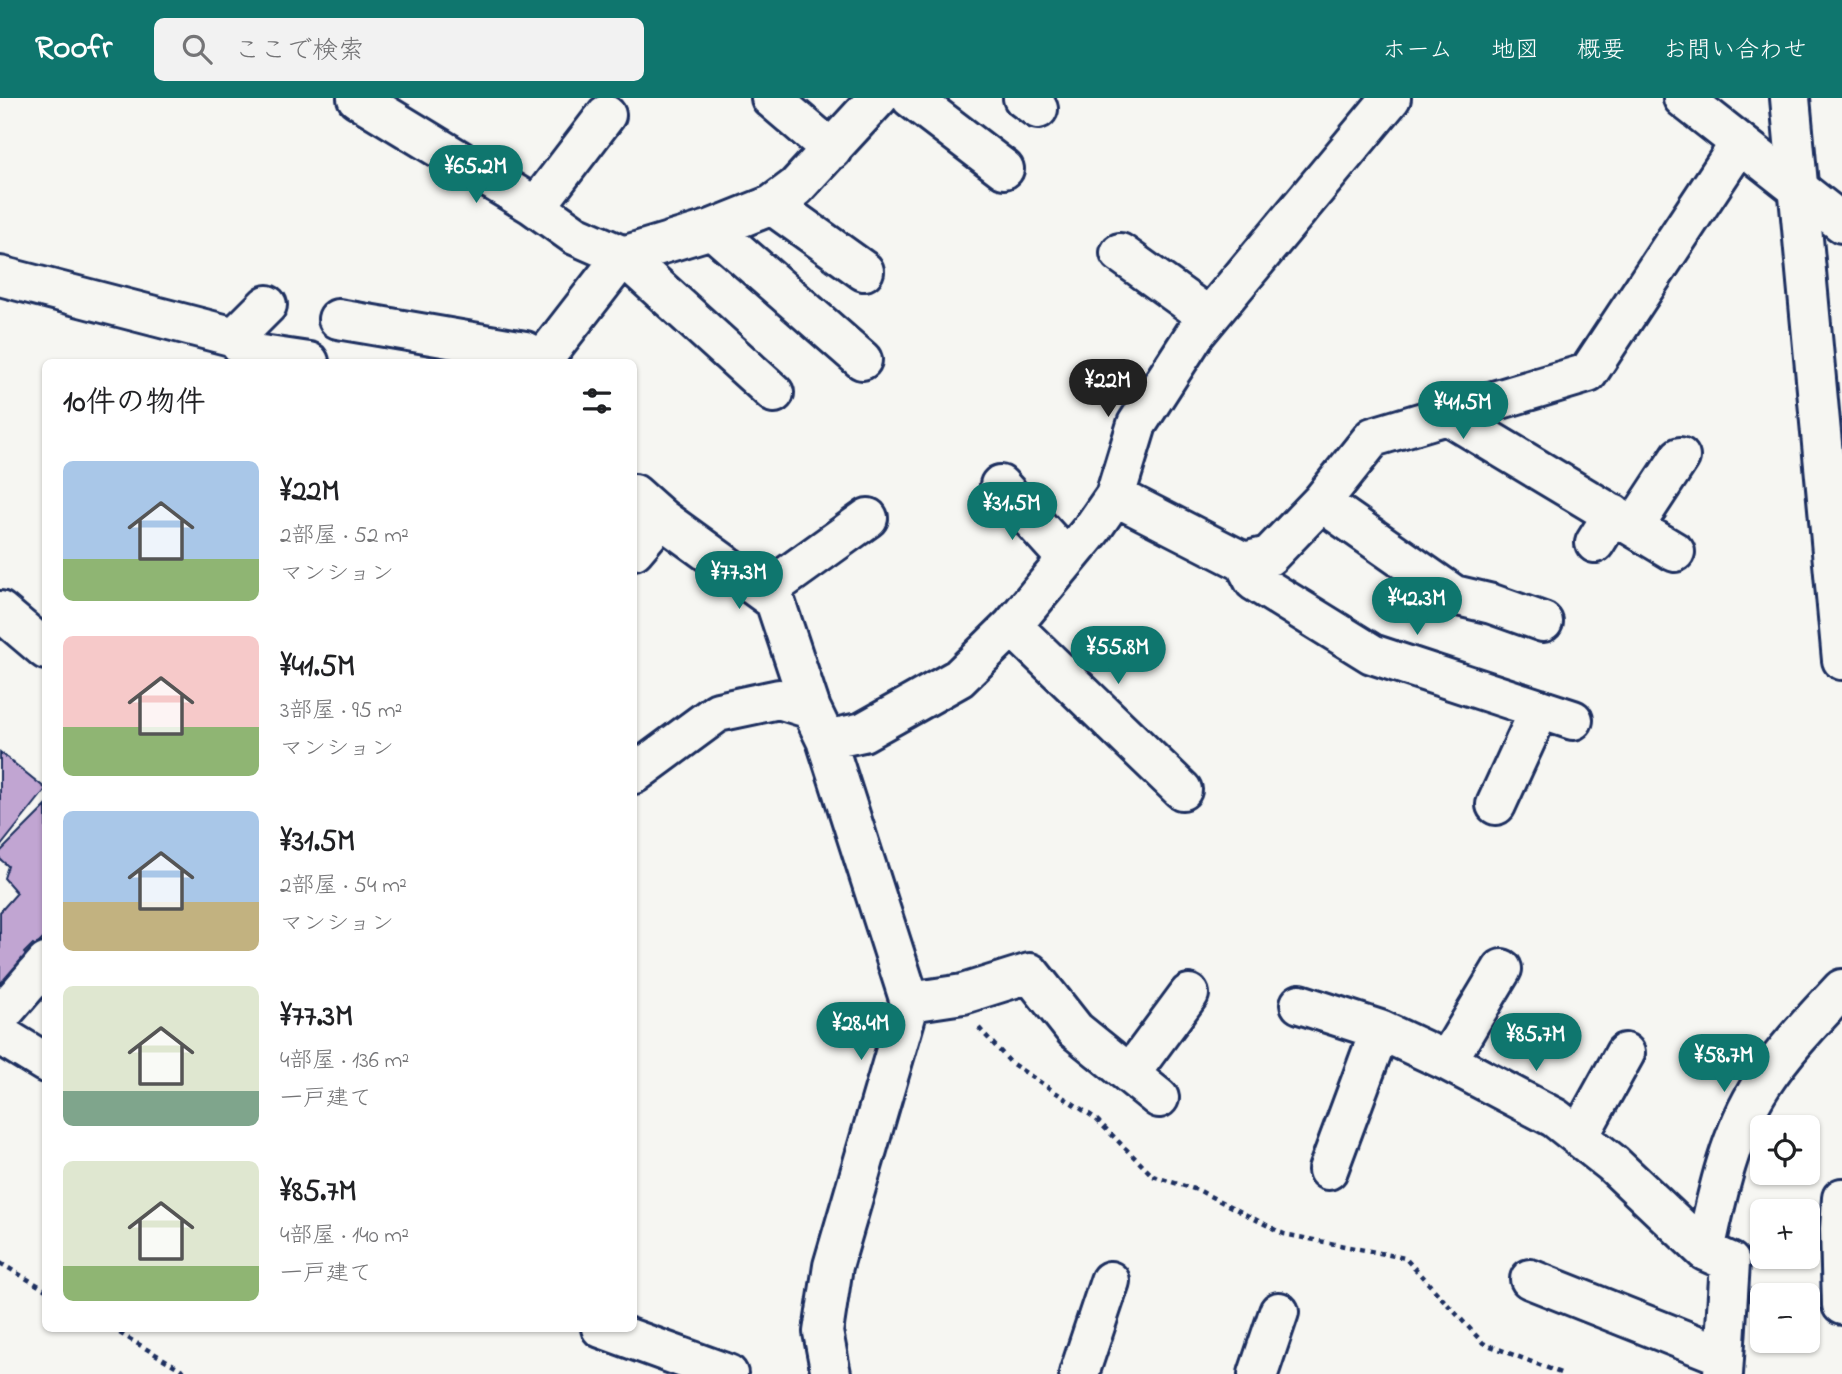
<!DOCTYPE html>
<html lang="ja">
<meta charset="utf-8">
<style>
:root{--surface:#fff;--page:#f2f2f2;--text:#202124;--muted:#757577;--accent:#0f766e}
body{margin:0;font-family:"Indie Flower","Klee One",sans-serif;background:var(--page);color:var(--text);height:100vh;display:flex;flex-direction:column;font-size:26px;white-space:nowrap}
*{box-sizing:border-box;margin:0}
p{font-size:23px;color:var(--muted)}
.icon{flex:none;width:38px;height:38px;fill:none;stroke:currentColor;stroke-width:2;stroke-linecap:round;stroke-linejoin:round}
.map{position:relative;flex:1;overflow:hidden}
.panel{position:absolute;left:42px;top:261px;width:595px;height:973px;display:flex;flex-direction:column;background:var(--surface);border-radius:10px;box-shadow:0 2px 5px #0004}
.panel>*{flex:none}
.buttons{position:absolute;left:1750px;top:1017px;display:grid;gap:14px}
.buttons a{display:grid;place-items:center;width:70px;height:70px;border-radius:10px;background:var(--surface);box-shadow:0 2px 5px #0004;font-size:35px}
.price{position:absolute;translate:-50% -60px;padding:0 16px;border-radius:24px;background:var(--accent);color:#fff;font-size:23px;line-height:46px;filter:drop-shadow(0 2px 4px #0008)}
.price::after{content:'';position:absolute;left:50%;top:42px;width:21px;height:16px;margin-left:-10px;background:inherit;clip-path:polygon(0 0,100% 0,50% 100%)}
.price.current{background:#222;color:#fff}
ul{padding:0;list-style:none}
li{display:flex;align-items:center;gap:21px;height:175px;padding:0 21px}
li span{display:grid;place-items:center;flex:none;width:196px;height:140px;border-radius:10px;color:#555}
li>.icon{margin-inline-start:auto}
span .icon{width:84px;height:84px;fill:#fffc;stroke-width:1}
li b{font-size:30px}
h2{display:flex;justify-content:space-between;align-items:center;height:84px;padding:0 21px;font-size:30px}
header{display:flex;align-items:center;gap:42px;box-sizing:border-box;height:98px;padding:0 35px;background:var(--accent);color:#fff}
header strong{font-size:33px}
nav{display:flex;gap:38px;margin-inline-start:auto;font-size:24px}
.search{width:490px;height:63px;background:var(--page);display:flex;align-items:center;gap:18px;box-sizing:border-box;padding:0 24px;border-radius:10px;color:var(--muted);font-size:26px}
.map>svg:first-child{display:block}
.building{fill:#c1a5d2;stroke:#1b2f5e;stroke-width:2}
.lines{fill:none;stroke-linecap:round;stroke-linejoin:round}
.minor-casing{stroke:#1b2f5e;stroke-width:44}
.major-casing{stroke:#1b2f5e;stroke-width:44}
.path{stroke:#1b2f5e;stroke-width:4.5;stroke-dasharray:5 5;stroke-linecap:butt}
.minor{stroke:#f6f6f2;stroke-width:38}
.major{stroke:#f6f6f2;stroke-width:38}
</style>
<header>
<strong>Roofr</strong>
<div class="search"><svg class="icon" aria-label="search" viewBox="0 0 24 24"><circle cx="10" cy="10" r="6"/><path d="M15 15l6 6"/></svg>ここで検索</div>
<nav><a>ホーム</a><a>地図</a><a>概要</a><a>お問い合わせ</a></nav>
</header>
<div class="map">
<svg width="1842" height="1276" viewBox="0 0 1842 1276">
<rect width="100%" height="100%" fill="#f6f6f2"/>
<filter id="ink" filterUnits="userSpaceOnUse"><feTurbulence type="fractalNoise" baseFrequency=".0143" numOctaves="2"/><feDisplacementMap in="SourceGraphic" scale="14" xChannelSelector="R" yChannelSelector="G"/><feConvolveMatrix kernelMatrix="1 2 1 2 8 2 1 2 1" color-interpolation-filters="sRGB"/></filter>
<g filter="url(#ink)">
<path class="building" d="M0,654L46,691L0,749Z
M46,708V838L36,848L33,846L24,855L30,860L0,892V814L17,795L4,780L8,768L0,761V754Z"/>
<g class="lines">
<g class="minor-casing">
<path id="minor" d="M357,0L533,107L575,137L623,158L774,295
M771,0L832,52
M911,0L1004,71
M1023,0L1038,11
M1790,0L1842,562
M533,107L545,97L606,17
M772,107L864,173
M712,131L862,262
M1120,155L1209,219
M0,178L235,239L248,255L309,264
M338,221L525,253L543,262
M235,239L267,207
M541,264L623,158L712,131L772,107L796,89L878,0
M1447,317L1675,454
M1000,387L1067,461
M634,396L661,420L775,503L811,611L826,642L910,904L833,1168L823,1234L831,1276
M1115,398L1244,464L1269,458L1321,404L1373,339L1588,275L1740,45
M1321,404L1454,497L1492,506L1543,524
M1634,429L1680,359
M1595,445L1613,416
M634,452L661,420
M1244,464L1254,483L1372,556L1573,622
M765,494L868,420
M0,513L46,552
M1012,528L1182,692
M826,642L863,634L959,580L1012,528L1092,431L1115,398L1137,326L1195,236L1391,0
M634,676L718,614L779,601L811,611
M1496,707L1540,611
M910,904L963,896L1030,875L1075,932L1159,1000
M1300,906L1380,932L1447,963L1555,1020L1612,1065L1705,1153L1730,1164L1723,1276
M0,918L46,865
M0,937L46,965
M1447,963L1502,871
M1130,976L1189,896
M1579,1038L1625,955
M1328,1072L1380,932
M1842,1100L1840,1131L1842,1207
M1705,1153C1717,1096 1730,1035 1762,986C1785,951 1814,921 1842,891
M1530,1181L1724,1258
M601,1230L728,1276
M1079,1276L1110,1183
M1258,1276L1279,1214"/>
</g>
<g class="major-casing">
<path id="major" d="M1683,0L1842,125"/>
</g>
<path class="path" d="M979,930L1011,965L1095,1020L1153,1078L1200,1093L1284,1136L1405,1160L1483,1245L1563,1276
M0,1165L46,1192
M111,1230L189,1276"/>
<use href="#minor" class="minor"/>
<use href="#major" class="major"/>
</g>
</g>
</svg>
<div class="buttons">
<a><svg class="icon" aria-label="locate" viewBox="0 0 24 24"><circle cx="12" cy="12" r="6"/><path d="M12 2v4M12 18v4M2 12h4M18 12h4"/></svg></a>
<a>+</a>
<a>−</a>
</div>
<b class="price" style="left:476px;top:107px">¥65.2M</b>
<b class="price current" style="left:1108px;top:321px">¥22M</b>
<b class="price" style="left:1463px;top:343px">¥41.5M</b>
<b class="price" style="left:1012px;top:444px">¥31.5M</b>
<b class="price" style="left:739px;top:513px">¥77.3M</b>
<b class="price" style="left:1417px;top:539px">¥42.3M</b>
<b class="price" style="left:1118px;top:588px">¥55.8M</b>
<b class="price" style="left:861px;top:964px">¥28.4M</b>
<b class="price" style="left:1536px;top:975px">¥85.7M</b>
<b class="price" style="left:1724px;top:996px">¥58.7M</b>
<section class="panel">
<h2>10件の物件<svg class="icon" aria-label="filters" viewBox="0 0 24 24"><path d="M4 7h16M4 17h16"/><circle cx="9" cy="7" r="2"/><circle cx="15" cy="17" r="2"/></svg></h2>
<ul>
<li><span style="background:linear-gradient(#a9c7e8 70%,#8fb573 0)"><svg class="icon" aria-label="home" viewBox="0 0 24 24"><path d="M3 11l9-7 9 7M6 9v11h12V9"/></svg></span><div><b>¥22M</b><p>2部屋 · 52 m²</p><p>マンション</p></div></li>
<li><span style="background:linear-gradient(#f6c9c9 65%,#8fb573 0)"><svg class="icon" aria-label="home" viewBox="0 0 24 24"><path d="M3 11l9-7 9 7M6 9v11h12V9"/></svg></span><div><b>¥41.5M</b><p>3部屋 · 95 m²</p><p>マンション</p></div></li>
<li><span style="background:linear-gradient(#a9c7e8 65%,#c2b280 0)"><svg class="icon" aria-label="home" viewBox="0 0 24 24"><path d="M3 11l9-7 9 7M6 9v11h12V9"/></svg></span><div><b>¥31.5M</b><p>2部屋 · 54 m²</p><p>マンション</p></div></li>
<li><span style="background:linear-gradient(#dfe7d0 75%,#7fa58c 0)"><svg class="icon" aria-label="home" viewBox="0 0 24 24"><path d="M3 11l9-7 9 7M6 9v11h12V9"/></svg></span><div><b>¥77.3M</b><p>4部屋 · 136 m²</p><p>一戸建て</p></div></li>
<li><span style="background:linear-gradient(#dfe7d0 75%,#8fb573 0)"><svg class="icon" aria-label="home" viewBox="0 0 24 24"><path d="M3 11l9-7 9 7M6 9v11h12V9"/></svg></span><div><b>¥85.7M</b><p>4部屋 · 140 m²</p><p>一戸建て</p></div></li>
</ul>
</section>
</div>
